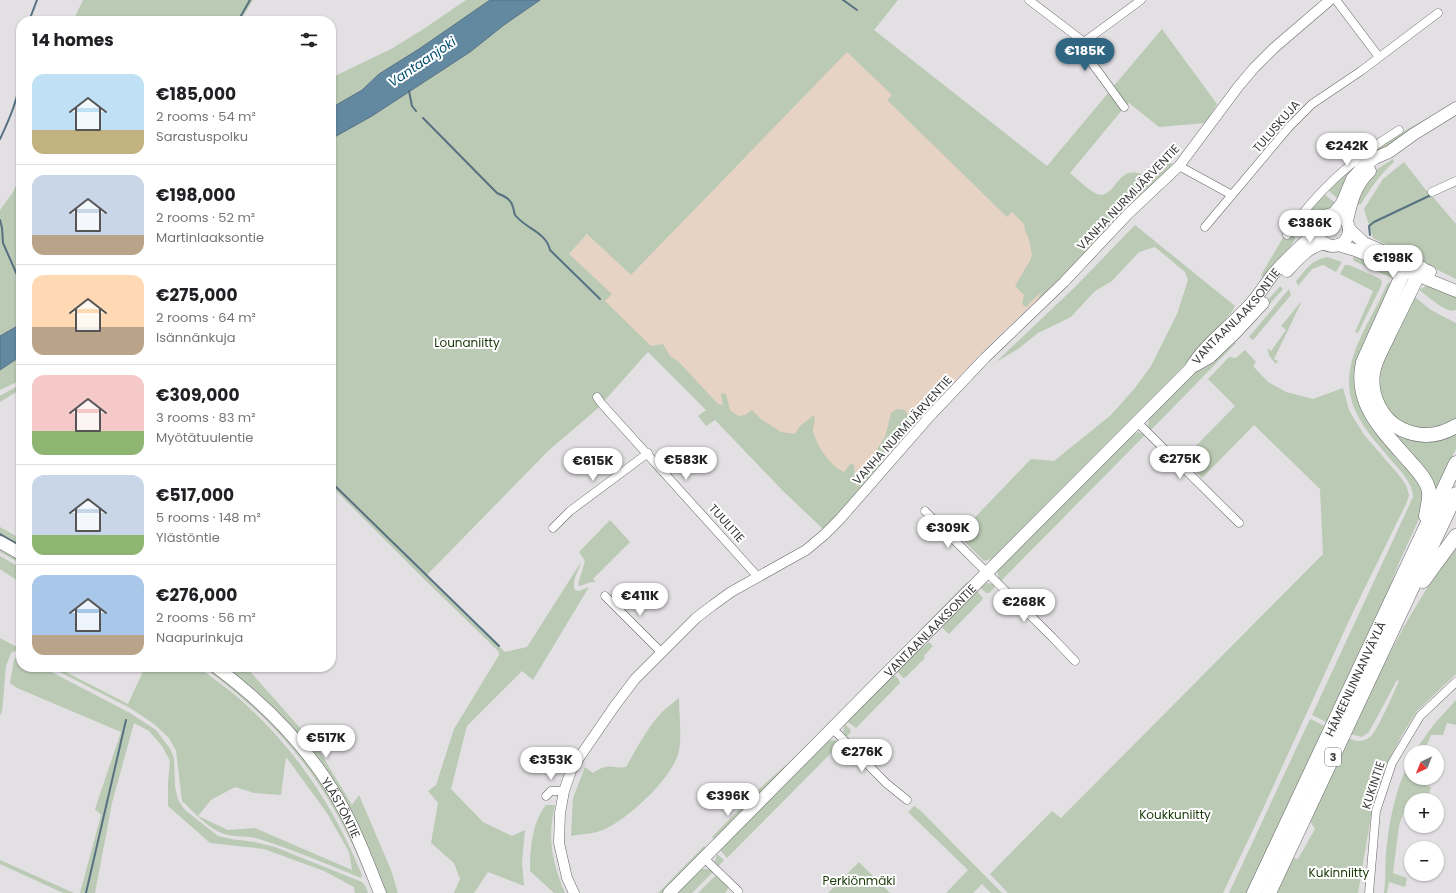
<!DOCTYPE html>
<meta charset="utf-8">
<style>
:root{--surface:#fff;--page:#f2f2f2;--text:#202124;--muted:#757577;--line:#e0e0e0;--accent:#316682}
body{margin:0;font-family:Poppins,sans-serif;background:var(--page);color:var(--text);height:100vh;display:flex;flex-direction:column;font-size:15px;white-space:nowrap}
*{box-sizing:border-box;margin:0}
p{font-size:13px;color:var(--muted)}
.icon{flex:none;width:22px;height:22px;fill:none;stroke:currentColor;stroke-width:2;stroke-linecap:round;stroke-linejoin:round}
.map{position:relative;flex:1;overflow:hidden}
.panel{position:absolute;left:16px;top:16px;width:320px;height:656px;display:flex;flex-direction:column;background:var(--surface);border-radius:16px;box-shadow:0 1px 3px #0004}
.panel>*{flex:none}
.needle{width:26px;rotate:223deg}
.buttons{position:absolute;left:1404px;top:745px;display:grid;gap:8px}
.buttons a{display:grid;place-items:center;width:40px;height:40px;border-radius:50%;background:var(--surface);box-shadow:0 1px 3px #0004;font-size:20px}
.price{position:absolute;translate:-50% -34px;padding:0 9px;border-radius:14px;background:#fff;color:#222;font-size:13px;line-height:26px;filter:drop-shadow(0 1px 2px #0008)}
.price::after{content:'';position:absolute;left:50%;top:24px;width:12px;height:9px;margin-left:-6px;background:inherit;clip-path:polygon(0 0,100% 0,50% 100%)}
.price.active{background:var(--accent);color:#fff}
ul{padding:0;list-style:none}
li{display:flex;align-items:center;gap:12px;height:100px;padding:0 16px}
li+li{border-top:1px solid var(--line)}
li span{display:grid;place-items:center;flex:none;width:112px;height:80px;border-radius:12px;color:#555}
li>.icon{margin-inline-start:auto}
span .icon{width:48px;height:48px;fill:#fffc;stroke-width:1}
li b{font-size:17px}
h2{display:flex;justify-content:space-between;align-items:center;height:48px;padding:0 16px;font-size:17px}
.map>svg:first-child{display:block}
.industrial{fill:#e7d3c4}
.green{fill:#bacab4;fill-rule:evenodd}
.water{fill:#6389a0;stroke:#577182}
.lines{fill:none;stroke-linecap:round;stroke-linejoin:round}
.stream{stroke:#577182;stroke-width:2}
.minor-casing{stroke:#696669;stroke-width:9}
.tertiary-casing{stroke:#696669;stroke-width:11}
.secondary-casing{stroke:#696669;stroke-width:13}
.trunk-casing{stroke:#696669;stroke-width:15}
.minor{stroke:#fff;stroke-width:8}
.tertiary{stroke:#fff;stroke-width:10}
.secondary{stroke:#fff;stroke-width:12}
.trunk{stroke:#fff;stroke-width:14}
.labels{text-anchor:middle;dominant-baseline:central;stroke-width:4;stroke-linejoin:round;paint-order:stroke}
.shield{fill:#fff;stroke:#767576;stroke-width:1}
.shield-label{font-size:11px;font-weight:bold;fill:#3b3a3b}
.street-label{font-size:12px;fill:#3b3a3b;stroke:#fff}
.park-label{font-size:12px;fill:#183807;stroke:#fff}
.water-label{font-size:13px;font-style:italic;fill:#044f70;stroke:#fff}
</style>
<div class="map">
<svg width="1456" height="893" viewBox="0 0 1456 893">
<rect width="100%" height="100%" fill="#e3e0e3"/>
<path class="industrial" d="M847,51L1063,261L1037,300L991,343L951,385L897,435L884,449L880,466L833,519L706,410L603,304L569,253L588,234L631,275Z"/>
<path class="green" d="M83,0H253L240,21H73Z
M466,0H490L419,49L379,74L362,89L331,108V80L335,76L391,49L422,30Z
M540,0H898L874,30L1047,166L1109,92L1122,110L1070,173C1076,178 1091,192 1097,194C1112,199 1117,175 1129,173C1135,171 1145,175 1151,176L1165,161L1173,164L1110,226L1083,256L1082,255L1072,267L1037,300L1042,291L1026,307L1022,304L1024,295L1015,286L1031,259L1032,255L1029,239L1025,231L1024,224L1012,212L1007,217L887,100L892,95L847,52L631,275L587,234L569,254L612,294L605,301L651,346L663,344L670,356L678,361L718,404L723,405L721,393L726,394L730,410L738,416L745,415L752,410L761,419L781,432L795,434L800,426L814,415C816,421 813,426 813,431C816,445 831,467 844,472L851,463L854,465L856,487L869,473L868,463L885,437L891,413L897,409L905,410L910,418V425L899,435L884,454L882,464L848,505L823,529L784,492L715,420L706,426L698,416L706,410L648,352L597,409L548,451L426,576L505,652L527,647L581,562C579,571 571,581 575,590L579,591L589,587L533,680L522,671L467,726L451,789L483,822L512,836L525,830L522,862L524,886L488,872L474,893H454L460,879L454,863L431,843L438,803L428,791L436,785L454,729L499,655L498,651L491,644L424,579L331,486V139L372,116L470,52L504,25Z
M1162,29L1217,104L1205,123L1159,127L1129,103L1125,106L1112,88Z
M1431,116L1409,131L1340,199L1337,198L1328,190L1334,182L1388,140Z
M1393,159L1394,162C1380,174 1371,188 1361,204L1358,205L1354,203L1366,180L1379,168Z
M1404,162L1425,189L1433,197L1456,224V279L1373,238L1364,209L1383,179Z
M21,175V324L0,336V210L13,192Z
M1323,193L1335,203L1331,210L1316,216L1308,213L1309,209Z
M1304,219L1310,223L1312,229L1305,239L1296,229L1302,220Z
M1135,225L1235,306L1232,312L1185,364L991,559L984,561L958,535L1031,459L1054,461L1111,415L1135,388L1151,366L1177,314L1188,280L1185,272L1155,247L1139,252L1112,281L1095,291L1071,317L1038,333L1018,349L996,362L1075,287Z
M1292,234L1295,237C1293,250 1271,266 1262,277L1261,275L1284,236L1289,239Z
M1355,255C1366,264 1388,264 1394,279L1354,261L1353,258Z
M1327,257L1342,262L1336,272L1323,265L1312,269L1298,286L1296,281C1306,270 1311,260 1327,257Z
M1345,265H1349L1379,278L1382,281L1381,286L1358,333L1355,332L1373,291L1340,274Z
M1390,282L1393,284L1357,383L1424,490L1423,510L1399,563L1384,602L1328,723L1312,715L1413,497C1413,483 1399,469 1390,459C1378,444 1364,430 1356,412C1334,366 1370,325 1387,284Z
M1428,285L1456,293V310C1446,314 1428,296 1419,290Z
M1280,286L1283,289L1245,332V330L1262,307Z
M1289,289L1291,295L1253,340L1249,337Z
M1415,297L1431,310L1456,323V420L1434,431L1408,428L1386,411L1377,387L1380,364Z
M1300,303H1301L1274,359L1278,361L1276,364L1270,357L1267,348L1271,351L1286,330L1281,326Z
M1232,342L1236,343L1150,431L1148,425L1149,418L1184,381L1228,344Z
M1245,350L1256,362L1253,366L1268,382L1286,392L1313,399L1343,388L1349,410L1356,422L1365,436L1398,474L1406,485L1409,495L1407,502L1353,612L1261,813L1223,893H1008L990,874L1052,811L1061,818L1323,554L1320,489L1254,425L1202,478L1183,459L1235,406L1208,379L1229,357L1236,358Z
M21,356V380L0,390V370Z
M1371,370L1391,427L1456,431V449L1436,490L1388,431Z
M21,384V389L0,402V396Z
M1138,432L1145,435L1000,582L997,571L999,568L1130,436Z
M610,520L630,542L593,579L596,582H591L580,586L578,584L585,561L579,552Z
M0,527L21,539V549L0,537Z
M0,548L21,560V564L0,552Z
M1456,549V674L1417,711L1402,735L1388,762L1372,810L1358,893H1277L1292,858L1298,859L1315,829L1310,821L1349,738C1356,742 1363,742 1370,737C1377,732 1394,692 1399,681L1397,680L1369,732L1362,737L1350,734C1381,671 1411,603 1456,549Z
M0,556L21,568V583L0,569Z
M967,582L969,584L913,640L922,628Z
M987,583L993,584L996,586L989,593H986L980,587Z
M977,591L983,598L982,600L949,634L942,628L952,615Z
M0,638L21,649V652L17,650L11,653L6,666L2,712L0,715Z
M929,642L933,646L924,656L925,658L906,677L903,678L897,671L912,656Z
M20,655L21,656V667H42L130,713L156,730L171,750L174,759L175,786L178,800L185,810L218,836L231,839L255,842L275,847L362,882L366,887L368,893H355L354,887L324,871L264,849L210,843L168,806V782L170,761L162,746L149,731L134,723L112,803L95,893H80L101,815L95,809L121,732L17,688L10,683L14,659Z
M50,667H56L128,704L145,667C158,667 171,667 184,667C188,667 193,666 197,667C202,669 223,686 229,690C290,740 332,802 362,875L361,878C327,864 294,850 259,839C246,835 230,838 217,831C204,824 193,811 182,801L176,751L169,738L154,724L130,708ZM286,757L327,813L349,852L352,870L255,828L228,830L198,816L211,800L235,787L254,793L281,795Z
M203,667H209L233,685L252,702L306,759L338,810L358,849L368,877L366,876C330,785 282,725 203,667Z
M223,667H246L317,747L352,805L359,795L391,870L398,893H385L344,801Z
M893,675C897,676 899,679 900,683L856,728L848,722V720Z
M679,698C679,715 682,734 679,750C675,776 628,819 605,829C594,834 582,834 571,836L573,798L585,767L593,773C610,762 609,769 626,767C637,748 647,728 662,712C667,707 673,703 679,698Z
M1456,700V725L1447,723L1443,735H1431L1424,752H1414L1435,723Z
M1311,719L1326,727L1248,893H1229L1309,721Z
M845,724L850,729L851,732L846,737L843,731Z
M829,740L838,741L841,743L727,858L720,850L825,743Z
M1411,758V778H1413L1412,780L1431,787L1427,800H1411V810L1405,808L1399,826L1393,873L1407,878L1405,887L1389,882L1387,893H1384C1386,880 1385,866 1386,853C1389,820 1396,787 1411,758Z
M787,764L779,777L715,840L712,837L760,788Z
M546,805H555C547,838 552,862 565,893H554L530,871C530,848 532,823 546,805Z
M914,806L920,810L1002,893H991L982,884L973,893H946L968,870L908,812Z
M704,846L707,849L664,893H658Z
M717,854L724,860L718,867L715,861Z
M0,860L74,893H63L0,864Z
M859,862L890,893H828Z
M702,869H709L714,871L692,893H678Z
M717,874L729,887L725,893H698Z"/>
<path class="water" d="M490,0H540L504,25L470,52L372,116L331,139V108L362,90L379,74L419,49Z
M21,324V356L0,370V336Z"/>
<g class="lines">
<path class="stream" d="M843,0L857,10
M29,21L37,0
M238,21L250,0
M409,91L412,106L416,111
M423,118L497,193C504,196 511,199 513,207C514,210 514,213 515,215C526,229 546,232 550,250L600,299
M0,139C10,118 19,97 21,74
M0,220L2,228L3,243L18,277L21,287
M1370,235L1369,226L1374,222L1431,195
M331,482L499,646
M0,534L21,546
M86,893L126,720"/>
<g class="minor-casing">
<path id="minor" d="M1029,0L1084,42
M1336,0L1379,57
M1124,107L1081,48L1084,42L1141,0
M1179,166L1232,195
M1432,192L1456,181
M1303,213L1319,223
M1205,227L1289,127L1312,104L1361,71L1438,13
M1287,235C1316,191 1355,157 1399,130
M597,397L601,403L758,577
M1137,422L1239,523
M925,511L1052,637L1075,661
M553,528L570,511L648,453
M605,596L661,652
M832,728L886,783L907,800
M546,796L551,791H564
M704,858L738,891
M1369,893L1376,811L1392,763L1420,716L1456,682"/>
</g>
<g class="tertiary-casing">
<path id="tertiary" d="M574,893L567,878L559,843L560,813L564,791L572,768L614,707L635,679L696,618L713,605L731,592L806,550L824,535L840,519L930,416L985,358L1064,282L1128,214L1179,166L1238,87L1254,68L1274,48L1330,0"/>
</g>
<g class="secondary-casing">
<g id="secondary">
<path d="M1333,214L1342,203L1352,179L1360,170L1375,158L1389,152L1414,134L1456,108"/>
<circle cx="1333" cy="230" r="16"/>
<path d="M1347,221C1351,203 1355,185 1370,171"/>
<path d="M1349,229L1364,243L1430,272"/>
<path d="M1338,245L1355,250L1456,291"/>
<path d="M1287,271C1298,259 1309,246 1325,243"/>
<path d="M1194,366L1210,357L1236,332L1263,303"/>
<path d="M0,542L21,554"/>
<path id="s1" d="M216,667C267,705 315,754 345,812C359,838 369,866 380,893"/>
<path id="s2" d="M669,893C843,718 1015,543 1190,369C1204,345 1228,328 1247,308C1257,298 1264,286 1273,274C1287,258 1302,245 1317,231"/>
</g>
</g>
<g class="trunk-casing">
<g id="trunk">
<path d="M1408,262L1363,362C1353,405 1385,433 1411,463C1418,471 1427,480 1429,491C1430,499 1427,508 1426,516"/>
<path d="M1421,268C1411,290 1400,312 1389,334C1384,346 1375,359 1373,373C1370,395 1381,419 1401,429C1420,438 1438,437 1456,426"/>
<path d="M1423,581L1456,536"/>
<path id="s3" d="M1254,893L1456,463"/>
<path d="M1269,893L1456,494"/>
</g>
</g>
<use href="#minor" class="minor"/>
<use href="#tertiary" class="tertiary"/>
<use href="#secondary" class="secondary"/>
<use href="#trunk" class="trunk"/>
</g>
<g class="labels">
<rect class="shield" x="1325" y="748" width="16" height="18" rx="3"/>
<g class="shield-label">
<text x="1333" y="757">3</text>
</g>
<g class="street-label">
<text transform="translate(1276 126) rotate(-49)">TULUSKUJA</text>
<text transform="translate(1128 197) rotate(-46)">VANHA NURMIJÄRVENTIE</text>
<text stroke="none"><textPath href="#s2" startOffset="809">VANTAANLAAKSONTIE</textPath></text>
<text transform="translate(902 430) rotate(-48)">VANHA NURMIJÄRVENTIE</text>
<text transform="translate(727 523) rotate(48)">TUULITIE</text>
<text stroke="none"><textPath href="#s2" startOffset="370">VANTAANLAAKSONTIE</textPath></text>
<text stroke="none"><textPath href="#s3" startOffset="237">HÄMEENLINNANVÄYLÄ</textPath></text>
<text transform="translate(1373 785) rotate(-72)">KUKINTIE</text>
<text stroke="none"><textPath href="#s1" startOffset="190">YLÄSTÖNTIE</textPath></text>
</g>
<g class="park-label">
<text x="467" y="342">Lounaniitty</text>
<text x="1175" y="814">Koukkuniitty</text>
<text x="1339" y="872">Kukinniitty</text>
<text x="859" y="880">Perkiönmäki</text>
</g>
<g class="water-label">
<text transform="translate(422 62) rotate(-34)">Vantaanjoki</text>
</g>
</g>
</svg>
<div class="buttons">
<a><svg class="needle" viewBox="-14 -14 28 28"><path d="M0-13l5 13h-10z" fill="#e53935"/><path d="M0 13l5-13h-10z" fill="#757577"/></svg></a>
<a>+</a>
<a>−</a>
</div>
<b class="price active" style="left:1085px;top:72px">€185K</b>
<b class="price" style="left:1347px;top:167px">€242K</b>
<b class="price" style="left:1310px;top:244px">€386K</b>
<b class="price" style="left:1393px;top:279px">€198K</b>
<b class="price" style="left:1180px;top:480px">€275K</b>
<b class="price" style="left:686px;top:481px">€583K</b>
<b class="price" style="left:593px;top:482px">€615K</b>
<b class="price" style="left:948px;top:549px">€309K</b>
<b class="price" style="left:640px;top:617px">€411K</b>
<b class="price" style="left:1024px;top:623px">€268K</b>
<b class="price" style="left:326px;top:759px">€517K</b>
<b class="price" style="left:862px;top:773px">€276K</b>
<b class="price" style="left:551px;top:781px">€353K</b>
<b class="price" style="left:728px;top:817px">€396K</b>
<section class="panel">
<h2>14 homes<svg class="icon" aria-label="filters" viewBox="0 0 24 24"><path d="M4 7h16M4 17h16"/><circle cx="9" cy="7" r="2"/><circle cx="15" cy="17" r="2"/></svg></h2>
<ul>
<li><span style="background:linear-gradient(#bfe0f5 70%,#c2b280 0)"><svg class="icon" aria-label="home" viewBox="0 0 24 24"><path d="M3 11l9-7 9 7M6 9v11h12V9"/></svg></span><div><b>€185,000</b><p>2 rooms · 54 m²</p><p>Sarastuspolku</p></div></li>
<li><span style="background:linear-gradient(#c9d6e8 75%,#b9a48a 0)"><svg class="icon" aria-label="home" viewBox="0 0 24 24"><path d="M3 11l9-7 9 7M6 9v11h12V9"/></svg></span><div><b>€198,000</b><p>2 rooms · 52 m²</p><p>Martinlaaksontie</p></div></li>
<li><span style="background:linear-gradient(#ffd9b3 65%,#b9a48a 0)"><svg class="icon" aria-label="home" viewBox="0 0 24 24"><path d="M3 11l9-7 9 7M6 9v11h12V9"/></svg></span><div><b>€275,000</b><p>2 rooms · 64 m²</p><p>Isännänkuja</p></div></li>
<li><span style="background:linear-gradient(#f6c9c9 70%,#8fb573 0)"><svg class="icon" aria-label="home" viewBox="0 0 24 24"><path d="M3 11l9-7 9 7M6 9v11h12V9"/></svg></span><div><b>€309,000</b><p>3 rooms · 83 m²</p><p>Myötätuulentie</p></div></li>
<li><span style="background:linear-gradient(#c9d6e8 75%,#8fb573 0)"><svg class="icon" aria-label="home" viewBox="0 0 24 24"><path d="M3 11l9-7 9 7M6 9v11h12V9"/></svg></span><div><b>€517,000</b><p>5 rooms · 148 m²</p><p>Ylästöntie</p></div></li>
<li><span style="background:linear-gradient(#a9c7e8 75%,#b9a48a 0)"><svg class="icon" aria-label="home" viewBox="0 0 24 24"><path d="M3 11l9-7 9 7M6 9v11h12V9"/></svg></span><div><b>€276,000</b><p>2 rooms · 56 m²</p><p>Naapurinkuja</p></div></li>
</ul>
</section>
</div>
